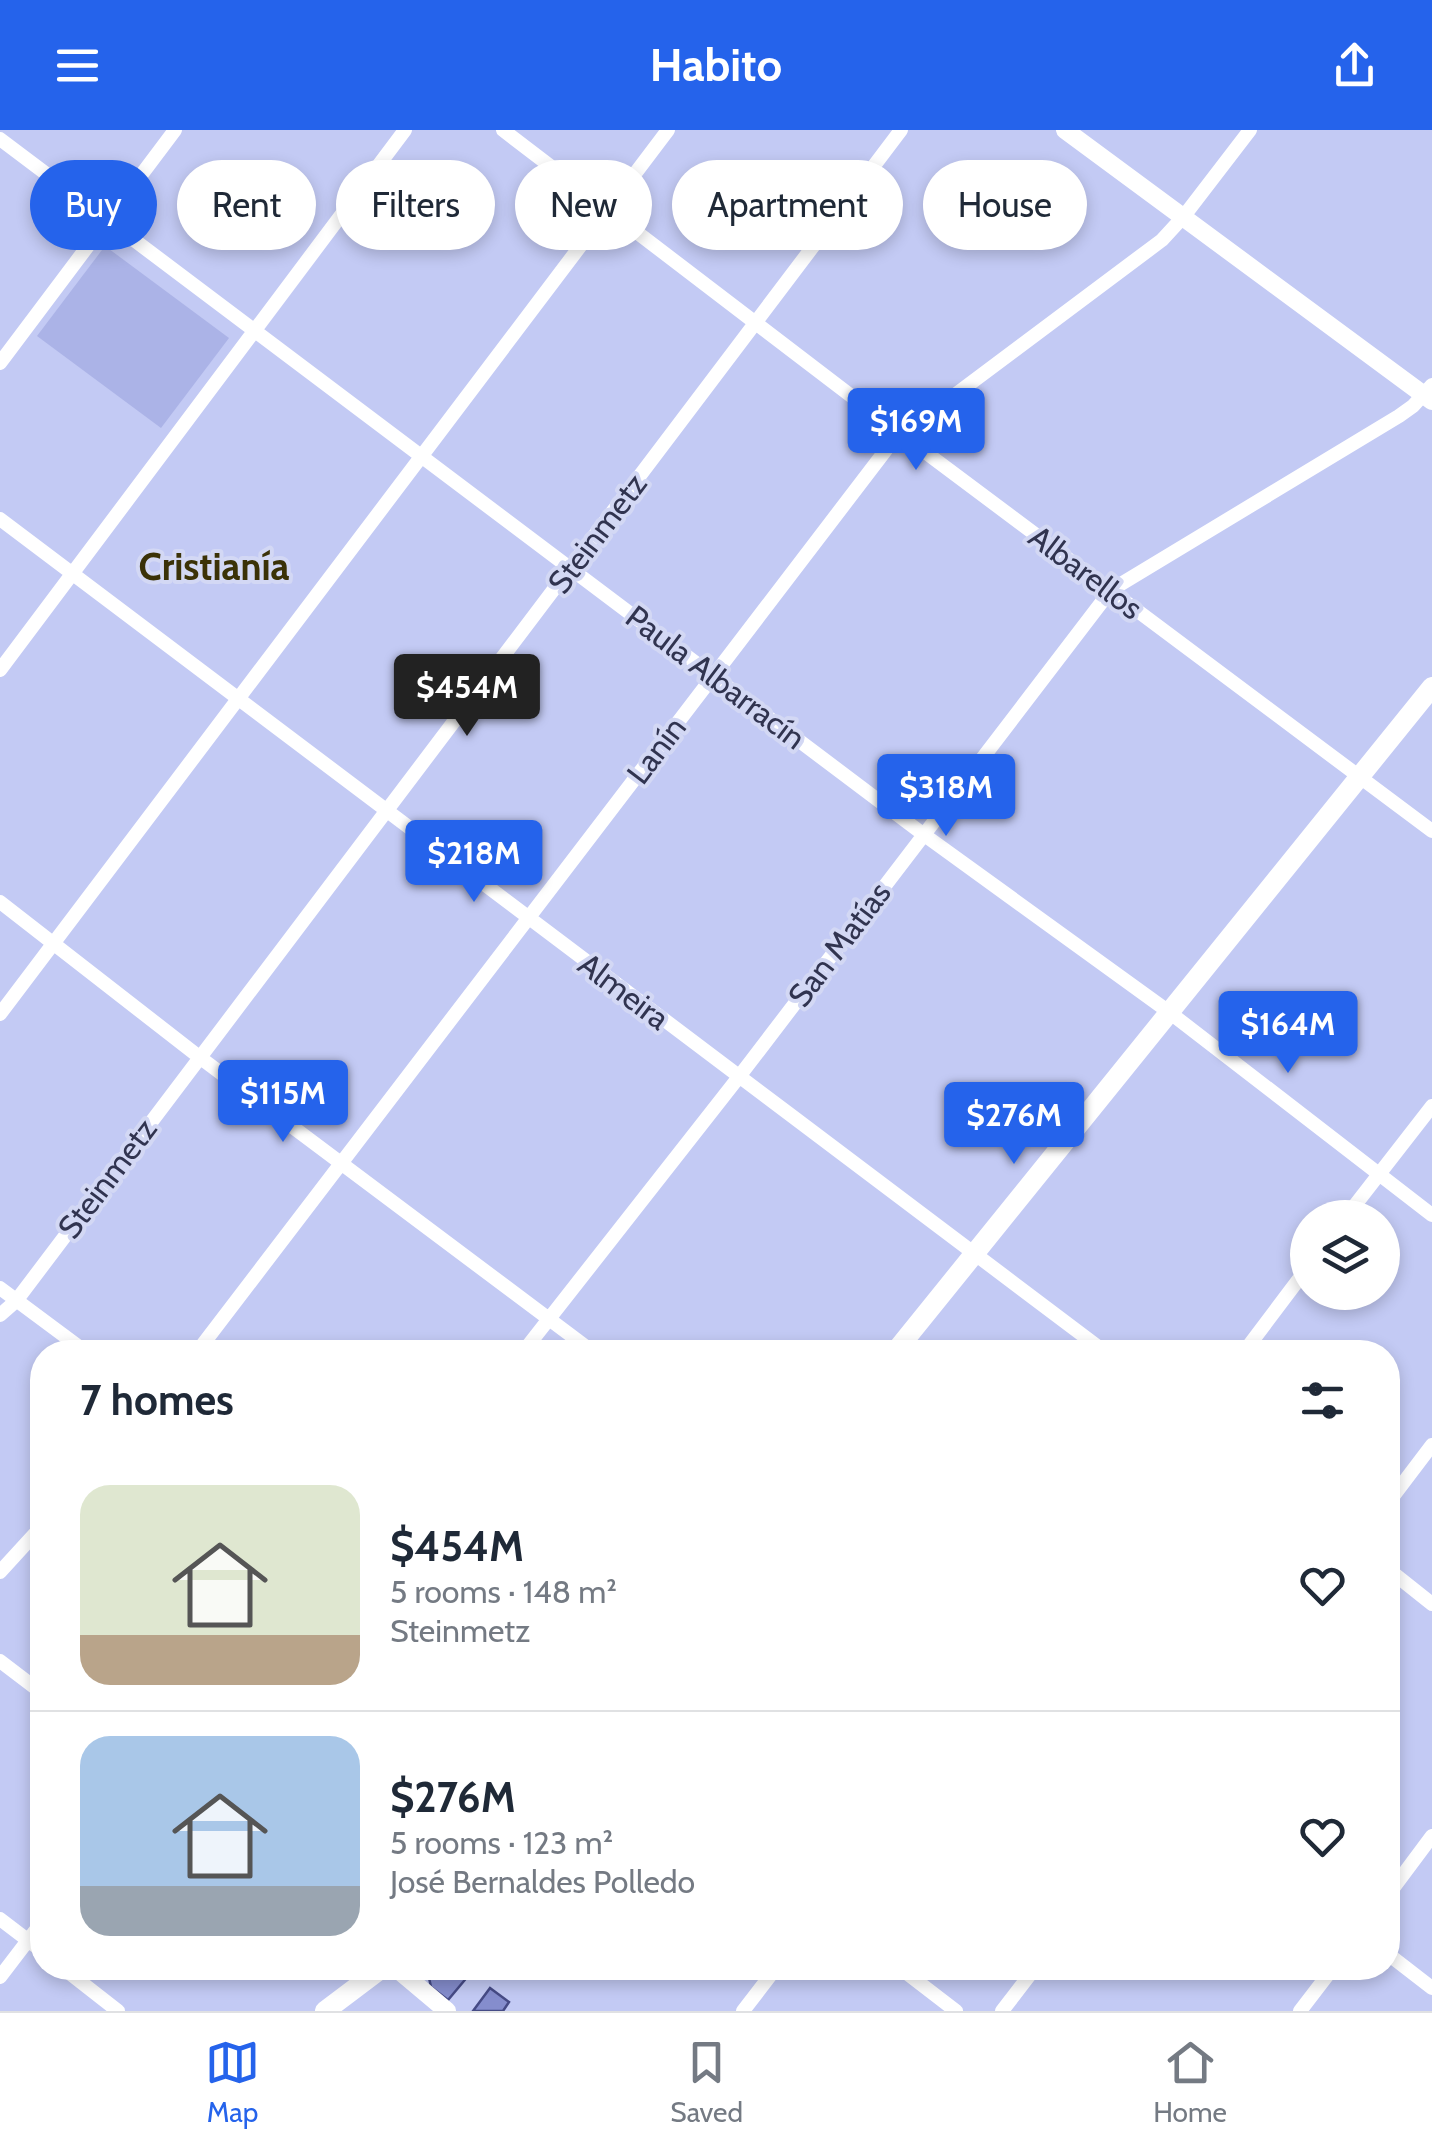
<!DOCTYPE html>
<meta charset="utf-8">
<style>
:root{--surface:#fff;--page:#f2f2f3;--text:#1f2937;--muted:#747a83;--line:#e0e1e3;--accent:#2563eb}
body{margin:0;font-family:Cabin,sans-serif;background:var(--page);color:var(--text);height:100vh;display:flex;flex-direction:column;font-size:38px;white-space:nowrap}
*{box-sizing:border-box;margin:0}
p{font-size:32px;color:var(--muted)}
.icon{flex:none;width:55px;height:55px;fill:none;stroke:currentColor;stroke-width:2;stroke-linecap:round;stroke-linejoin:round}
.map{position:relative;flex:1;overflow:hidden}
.drawer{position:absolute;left:30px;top:1210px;width:1370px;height:640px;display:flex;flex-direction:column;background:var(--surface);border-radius:40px;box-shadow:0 5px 15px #0003}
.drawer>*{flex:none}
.hud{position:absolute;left:30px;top:30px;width:1372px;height:90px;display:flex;gap:20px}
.buttons{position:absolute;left:1290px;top:1070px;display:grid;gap:20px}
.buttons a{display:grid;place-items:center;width:110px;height:110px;border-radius:50%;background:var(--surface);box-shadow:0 5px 15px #0003;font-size:50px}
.price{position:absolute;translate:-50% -85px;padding:0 22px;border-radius:10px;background:var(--accent);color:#fff;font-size:32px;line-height:65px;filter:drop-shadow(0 2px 5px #0008)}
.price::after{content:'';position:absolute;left:50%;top:60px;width:30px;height:22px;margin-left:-15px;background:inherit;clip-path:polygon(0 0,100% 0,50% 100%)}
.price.on{background:#222;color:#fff}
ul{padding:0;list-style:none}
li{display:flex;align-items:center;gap:30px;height:250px;padding:0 50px}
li+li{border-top:2px solid var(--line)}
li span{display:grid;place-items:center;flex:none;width:280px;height:200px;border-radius:30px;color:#555}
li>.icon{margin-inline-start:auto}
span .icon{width:120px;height:120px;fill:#fffc;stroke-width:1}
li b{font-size:42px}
h2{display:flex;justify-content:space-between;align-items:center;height:120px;padding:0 50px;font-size:42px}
.pill{padding:0 35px;border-radius:45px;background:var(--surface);box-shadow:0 5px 15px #0003;font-size:35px;line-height:90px}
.pill.on{background:var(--accent);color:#fff}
header{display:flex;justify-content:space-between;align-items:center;height:130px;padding:0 50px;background:var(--accent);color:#fff;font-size:45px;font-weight:700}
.tabs{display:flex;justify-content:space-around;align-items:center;height:140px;border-top:2px solid var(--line);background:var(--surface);font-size:28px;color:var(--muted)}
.tabs a{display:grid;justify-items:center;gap:5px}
.tabs .on{color:var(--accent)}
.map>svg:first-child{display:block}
.green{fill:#abb3e7}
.building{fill:#858dcd;stroke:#464b86;stroke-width:2.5}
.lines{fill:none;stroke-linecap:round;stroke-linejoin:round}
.minor{stroke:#fff;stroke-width:14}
.tertiary{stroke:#fff;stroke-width:18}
.secondary{stroke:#fff;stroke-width:20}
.labels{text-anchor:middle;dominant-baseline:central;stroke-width:8;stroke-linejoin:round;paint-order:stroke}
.street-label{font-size:32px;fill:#313450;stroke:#d3d8f4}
.quarter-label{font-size:38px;font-weight:bold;fill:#3b3207;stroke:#d3d8f4}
</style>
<header><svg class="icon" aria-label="menu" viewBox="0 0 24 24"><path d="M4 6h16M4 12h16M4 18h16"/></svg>Habito<svg class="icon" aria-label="share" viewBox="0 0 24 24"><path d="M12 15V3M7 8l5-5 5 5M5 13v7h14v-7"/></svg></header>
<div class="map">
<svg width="1432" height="1881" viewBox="0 0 1432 1881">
<rect width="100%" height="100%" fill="#c3caf4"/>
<path class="green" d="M105,116L229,208L161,298L37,206Z"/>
<path class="building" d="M432,1838H472L474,1839L448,1870L431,1857L428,1843Z
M490,1858L509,1872L503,1881H473Z"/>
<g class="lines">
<path class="minor" d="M503,0L901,304L1432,701
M0,9L923,704L1169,882L1432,1085
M0,233L175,0
M0,389C368,668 737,944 1105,1222
M0,540L405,0
M0,772L198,926L593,1222
M0,884L668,0
M1345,1088L1432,976
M0,1158L86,1222
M0,1185L16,1171L901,0
M197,1222L892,312L1162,110L1184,86L1250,0
M523,1222L738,948L1111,460L1399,286L1413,276L1432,255
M1244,1222L1308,1137
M1388,1373L1432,1315
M1388,1439L1432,1474
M0,1442L42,1396
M0,1531L42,1563
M1388,1765L1432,1706
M0,1789L42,1821
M1388,1824L1432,1858
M63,1838L118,1881
M900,1838L956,1881
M0,1847L42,1792
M743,1881L776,1838
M1002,1881L1035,1838
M1300,1881L1333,1838"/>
<path class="tertiary" d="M1065,0L1432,271
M396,1838L447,1881"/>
<path class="secondary" d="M895,1222L1432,557
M325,1881L382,1838"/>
</g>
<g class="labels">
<g class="street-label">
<text transform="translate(597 403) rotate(-53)">Steinmetz</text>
<text transform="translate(1086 442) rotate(37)">Albarellos</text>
<text transform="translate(716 547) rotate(37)">Paula Albarracín</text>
<text transform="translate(656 620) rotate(-53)">Lanín</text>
<text transform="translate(839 814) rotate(-53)">San Matías</text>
<text transform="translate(624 861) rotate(37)">Almeira</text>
<text transform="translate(107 1048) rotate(-53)">Steinmetz</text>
</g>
<g class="quarter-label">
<text x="214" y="436">Cristianía</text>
</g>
</g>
</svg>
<div class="buttons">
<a><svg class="icon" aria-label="layers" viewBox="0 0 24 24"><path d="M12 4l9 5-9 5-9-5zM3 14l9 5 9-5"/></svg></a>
</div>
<b class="price" style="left:916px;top:343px">$169M</b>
<b class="price on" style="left:467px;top:609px">$454M</b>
<b class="price" style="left:946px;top:709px">$318M</b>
<b class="price" style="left:474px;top:775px">$218M</b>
<b class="price" style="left:1288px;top:946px">$164M</b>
<b class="price" style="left:283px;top:1015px">$115M</b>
<b class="price" style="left:1014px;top:1037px">$276M</b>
<div class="hud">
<a class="pill on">Buy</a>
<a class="pill">Rent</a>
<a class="pill">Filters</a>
<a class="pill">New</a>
<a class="pill">Apartment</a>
<a class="pill">House</a>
</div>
<section class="drawer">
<h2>7 homes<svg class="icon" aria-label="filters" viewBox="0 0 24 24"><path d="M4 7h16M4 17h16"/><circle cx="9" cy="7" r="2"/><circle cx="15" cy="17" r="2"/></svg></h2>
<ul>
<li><span style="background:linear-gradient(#dfe7d0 75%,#b9a48a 0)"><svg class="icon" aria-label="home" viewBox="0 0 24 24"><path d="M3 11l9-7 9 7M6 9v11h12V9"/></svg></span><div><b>$454M</b><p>5 rooms · 148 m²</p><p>Steinmetz</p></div><svg class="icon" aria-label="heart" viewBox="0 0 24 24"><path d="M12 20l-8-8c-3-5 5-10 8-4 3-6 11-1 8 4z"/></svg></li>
<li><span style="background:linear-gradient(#a9c7e8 75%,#9aa5b1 0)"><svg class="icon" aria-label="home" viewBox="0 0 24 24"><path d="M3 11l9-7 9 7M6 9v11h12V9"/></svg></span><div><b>$276M</b><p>5 rooms · 123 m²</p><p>José Bernaldes Polledo</p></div><svg class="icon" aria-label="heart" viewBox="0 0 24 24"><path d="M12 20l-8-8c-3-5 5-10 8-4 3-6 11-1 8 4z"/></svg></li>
</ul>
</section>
</div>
<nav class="tabs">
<a class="on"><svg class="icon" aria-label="map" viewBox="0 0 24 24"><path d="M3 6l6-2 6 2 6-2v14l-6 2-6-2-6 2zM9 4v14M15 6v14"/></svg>Map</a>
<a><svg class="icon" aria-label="saved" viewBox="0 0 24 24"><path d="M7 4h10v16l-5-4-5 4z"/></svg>Saved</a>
<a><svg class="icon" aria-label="home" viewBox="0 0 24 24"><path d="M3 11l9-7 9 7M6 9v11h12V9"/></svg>Home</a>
</nav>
